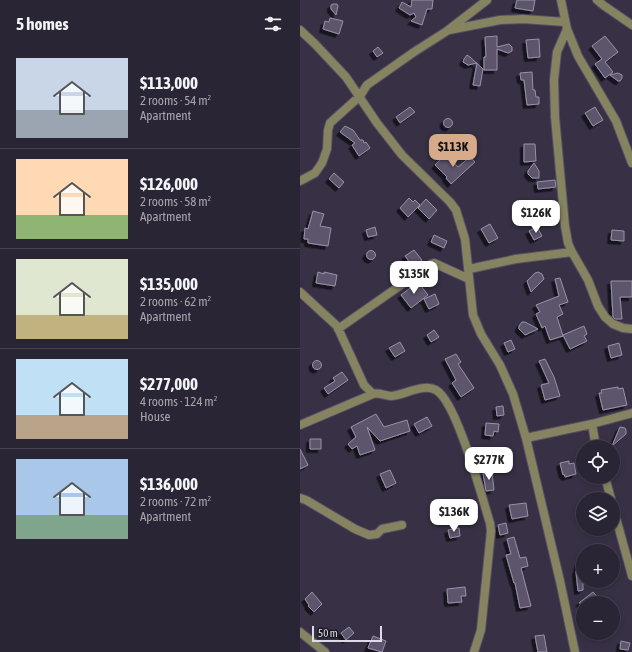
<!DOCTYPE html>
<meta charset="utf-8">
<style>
:root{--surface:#2a2534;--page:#363140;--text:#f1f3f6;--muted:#a5a5ac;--line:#46424f;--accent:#d6ab8b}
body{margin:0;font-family:"Asap Condensed",sans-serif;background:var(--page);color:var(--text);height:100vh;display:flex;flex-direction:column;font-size:15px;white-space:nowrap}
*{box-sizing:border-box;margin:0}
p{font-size:13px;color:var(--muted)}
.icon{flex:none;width:22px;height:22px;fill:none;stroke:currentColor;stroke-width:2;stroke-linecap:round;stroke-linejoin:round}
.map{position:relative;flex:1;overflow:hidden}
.sheet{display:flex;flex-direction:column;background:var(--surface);width:300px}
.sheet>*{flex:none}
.fabs{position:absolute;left:276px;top:440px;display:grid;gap:8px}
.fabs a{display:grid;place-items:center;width:44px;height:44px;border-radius:50%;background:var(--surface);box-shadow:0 2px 6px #0003,0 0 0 1px var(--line);font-size:20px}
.scale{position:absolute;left:12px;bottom:10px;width:70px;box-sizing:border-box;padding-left:4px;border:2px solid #dfdae8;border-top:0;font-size:11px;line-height:14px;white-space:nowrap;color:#dfdae8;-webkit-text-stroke:3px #1e1b24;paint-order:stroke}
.price{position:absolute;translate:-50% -34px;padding:0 9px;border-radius:8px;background:#fff;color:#222;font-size:13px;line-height:26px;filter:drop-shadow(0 1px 2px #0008)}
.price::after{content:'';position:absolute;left:50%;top:24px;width:12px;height:9px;margin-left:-6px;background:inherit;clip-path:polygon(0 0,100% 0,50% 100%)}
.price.selected{background:var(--accent);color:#111}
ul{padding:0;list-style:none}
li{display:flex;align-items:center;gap:12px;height:100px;padding:0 16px}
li+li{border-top:1px solid var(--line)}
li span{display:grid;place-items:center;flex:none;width:112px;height:80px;border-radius:0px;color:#555}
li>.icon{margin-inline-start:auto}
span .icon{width:48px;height:48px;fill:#fffc;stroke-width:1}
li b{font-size:17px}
h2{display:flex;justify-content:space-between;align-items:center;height:48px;padding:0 16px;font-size:17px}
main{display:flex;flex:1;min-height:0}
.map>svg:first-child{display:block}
.building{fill:#5d556c;stroke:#9991aa;filter:url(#shadow)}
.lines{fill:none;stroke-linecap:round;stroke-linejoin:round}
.street-casing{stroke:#564f63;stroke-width:10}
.street{stroke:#868460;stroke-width:8}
</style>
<main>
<section class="sheet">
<h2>5 homes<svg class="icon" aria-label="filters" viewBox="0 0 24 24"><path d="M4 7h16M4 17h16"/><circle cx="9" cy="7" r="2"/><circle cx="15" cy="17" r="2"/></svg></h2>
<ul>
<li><span style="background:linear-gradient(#c9d6e8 65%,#9aa5b1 0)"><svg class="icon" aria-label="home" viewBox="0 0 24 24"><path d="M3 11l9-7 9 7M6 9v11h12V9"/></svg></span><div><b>$113,000</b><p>2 rooms · 54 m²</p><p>Apartment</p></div></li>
<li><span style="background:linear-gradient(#ffd9b3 70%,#8fb573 0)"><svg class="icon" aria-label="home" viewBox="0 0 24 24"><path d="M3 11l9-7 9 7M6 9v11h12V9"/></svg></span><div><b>$126,000</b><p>2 rooms · 58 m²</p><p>Apartment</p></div></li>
<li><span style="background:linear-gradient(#dfe7d0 70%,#c2b280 0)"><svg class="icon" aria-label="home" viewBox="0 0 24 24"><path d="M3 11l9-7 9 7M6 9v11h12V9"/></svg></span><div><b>$135,000</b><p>2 rooms · 62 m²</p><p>Apartment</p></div></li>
<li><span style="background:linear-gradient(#bfe0f5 70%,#b9a48a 0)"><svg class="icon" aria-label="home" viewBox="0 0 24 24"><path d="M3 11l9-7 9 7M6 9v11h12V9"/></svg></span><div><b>$277,000</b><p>4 rooms · 124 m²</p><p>House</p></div></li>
<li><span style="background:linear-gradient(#a9c7e8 70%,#7fa58c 0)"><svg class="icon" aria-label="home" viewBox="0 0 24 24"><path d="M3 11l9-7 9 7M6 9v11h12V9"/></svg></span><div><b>$136,000</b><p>2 rooms · 72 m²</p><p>Apartment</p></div></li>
</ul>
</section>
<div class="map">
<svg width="332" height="652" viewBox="0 0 332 652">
<defs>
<filter id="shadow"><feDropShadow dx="-3.5" dy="3.5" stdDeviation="0" flood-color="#0009"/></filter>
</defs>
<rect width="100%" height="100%" fill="#383146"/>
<path class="building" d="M112,0H133L132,9H127L122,25L111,21L116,17L114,13L110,15L99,8L102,2L111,7Z
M217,0H235L233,11L215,8Z
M33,4H37L38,6L36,15L31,9V5Z
M30,18L43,21L39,34L23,29L25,21L29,22Z
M197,36V47L209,44L212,47V51L208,53L197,49V70H184V57H186L185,37Z
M305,36L318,52L305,62L313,72L305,78L295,64L302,59L292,46Z
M239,39L240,57L228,58L226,40Z
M78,47L83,53L77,57L73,51Z
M167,55L170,57L183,69L180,86L173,85L177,63L168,65L163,62L164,59Z
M232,72L233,90H235L236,97H239V104L227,105L224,80H221L220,73Z
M318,73L322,75V78L320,81H318L310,75Z
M110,107L115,112L100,123L96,117Z
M295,107L303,120L293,126L285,113Z
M143.5 123a4.5 4.5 0 1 1 9 0a4.5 4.5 0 1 1-9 0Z
M45,126L53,130L60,140H63L64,143L66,142L70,148L59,156L52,145L55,143L40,132Z
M224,144H235L236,161L224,162Z
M146,154L158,167L170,157L175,162L151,184L146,178L147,177L135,165Z
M234,163L239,171V178H232L228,174V171Z
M34,173L44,182L39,188L29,179Z
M255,180L256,187L238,189L237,182Z
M109,198L113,202L115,200L120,205L108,217L100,208Z
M126,199L137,210L129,219L118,208Z
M253,204L255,216L252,217H254V219L229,222L227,218L229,214H240L239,206Z
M13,211L24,214L20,226L31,228L28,246L8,243V239H4L5,228L8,229Z
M190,224L198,238L189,243L181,229Z
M75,227L77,235L68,237L66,230Z
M237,227L242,236L234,240L229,231Z
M312,230L324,231V241L311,240Z
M134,235L147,241L144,248L131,242Z
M114,250L122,260L113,267L105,256Z
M66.5 255a4.5 4.5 0 1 1 9 0a4.5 4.5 0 1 1-9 0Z
M18,272L24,274V272L37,275L35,286L16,283Z
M238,272L242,274L244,279L231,292L227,281L235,273Z
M260,278L268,302L259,305L263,314L257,317L263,336L250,340L245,326L242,328L236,314L240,312L236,305L259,296L255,279Z
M311,281H332V297H320L322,319H315L313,317Z
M118,282L128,295L111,308L101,295Z
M135,294L139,304L129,309L124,299Z
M222,322H225L238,329L225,335L219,329V326Z
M284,326L287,334L284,336L287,341L270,349L263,335Z
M134,330L139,337L131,342L127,335Z
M211,340L215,349L208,352L204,343Z
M100,342L105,351L95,357L89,348Z
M319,343L322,355L311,358L308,346Z
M156,354L161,362L158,364L174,388L161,397L152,383L156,380L145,359Z
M245,359L254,377L260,396L245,400L241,385L249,383L239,361Z
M12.5 365a4.5 4.5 0 1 1 9 0a4.5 4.5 0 1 1-9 0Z
M42,372L48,380L28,394L24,388L35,381L33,378Z
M318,387V389L323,388L327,405L303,410L299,393H302L301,390Z
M203,406L204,415L197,416L196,407Z
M76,414L84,427L107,420L110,431L80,441L67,427L75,450L60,455L57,446L52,449L48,444L56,437L51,427Z
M127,417L132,426L119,433L114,424Z
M186,423L199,424L198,432L194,431L193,436L185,435Z
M320,427L325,428L326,430V434L312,446Z
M10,439H21V449H10Z
M0,449L8,465L0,469Z
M200,456L201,463L193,464L192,457Z
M269,461V464L274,463L276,474L265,477L264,474L263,475L260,463Z
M90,470L96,483L86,488L80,474Z
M192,472L194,490L186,491L183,473Z
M226,503L228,516L212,519L209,505Z
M149,505H158L159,513L149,514Z
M206,523L208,533L200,535L198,525Z
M159,528L160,536L150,538L148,530Z
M214,537L220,558L226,557L228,566L221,568L231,606L220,608L215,583H214L206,555L211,554L207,539Z
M281,555L283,556V590L278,591L276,572Z
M165,587L166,596H161L162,602L148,603L147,589Z
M12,592L22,604L14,612L8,606L9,605L5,599Z
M293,592L303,603H279Z
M49,627L54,633L46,640L41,633Z
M244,635L247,652H238L235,636Z
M73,636L86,641L82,652L68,648Z
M321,641L330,643L328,650L320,649Z"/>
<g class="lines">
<g class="street-casing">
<path id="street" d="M261,0L267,29L278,56L316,121L332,163
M297,0L303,5L332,25
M267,29L257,52L254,80L255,117L265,226L268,243L272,252L288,280L298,306L305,317L313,324L323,328L332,329
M0,30L15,44L46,77L77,123L102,155L150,202L156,210L165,239L173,315L181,334L200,365L213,394L226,438L260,581L275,652
M149,30L200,20L223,19L265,22
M0,181L15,173L22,163L27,149L28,130L30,123L60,96L67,85L114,52L147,31L187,0
M169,269L216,259L272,252
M0,292L37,326L64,385L73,394C79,392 85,396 91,396C105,395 123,383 136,390C157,402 182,498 190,523L191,531L181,630L174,652
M38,329L131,264L134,263L169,279
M292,424L296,447
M0,425L73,394
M226,438L292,424L332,413
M305,477L311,499
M0,498L6,500L55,529L69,535L77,534L82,529L102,525
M313,507L332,576
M0,632L25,652"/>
</g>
<use href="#street" class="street"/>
</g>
</svg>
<div class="fabs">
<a><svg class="icon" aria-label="locate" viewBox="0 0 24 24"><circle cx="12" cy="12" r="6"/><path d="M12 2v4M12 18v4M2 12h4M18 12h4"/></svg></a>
<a><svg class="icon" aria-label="layers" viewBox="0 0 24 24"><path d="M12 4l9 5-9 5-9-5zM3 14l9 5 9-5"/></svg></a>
<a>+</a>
<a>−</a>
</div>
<div class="scale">50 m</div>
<b class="price selected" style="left:153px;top:168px">$113K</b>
<b class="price" style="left:236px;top:234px">$126K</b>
<b class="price" style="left:114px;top:295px">$135K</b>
<b class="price" style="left:189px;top:481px">$277K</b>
<b class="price" style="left:154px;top:533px">$136K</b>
</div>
</main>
